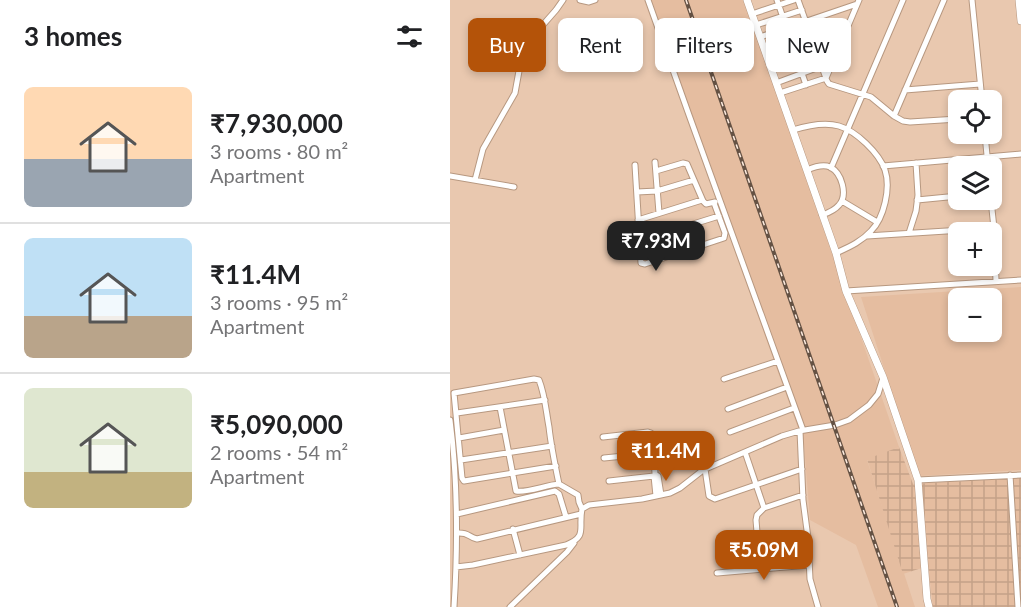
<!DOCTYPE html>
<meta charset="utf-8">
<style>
:root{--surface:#fff;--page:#f2f2f2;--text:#202124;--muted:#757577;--line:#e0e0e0;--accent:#b45309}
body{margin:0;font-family:Lato,sans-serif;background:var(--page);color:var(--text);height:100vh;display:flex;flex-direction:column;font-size:22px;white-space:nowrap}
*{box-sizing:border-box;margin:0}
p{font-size:20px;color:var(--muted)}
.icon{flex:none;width:33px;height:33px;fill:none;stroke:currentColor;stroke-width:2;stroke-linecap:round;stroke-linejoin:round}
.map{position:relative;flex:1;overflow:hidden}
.panel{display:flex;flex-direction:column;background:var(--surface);width:450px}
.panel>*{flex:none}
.hud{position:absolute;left:18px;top:18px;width:462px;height:54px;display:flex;gap:12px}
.buttons{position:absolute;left:498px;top:90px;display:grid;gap:12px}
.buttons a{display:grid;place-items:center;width:54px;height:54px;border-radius:9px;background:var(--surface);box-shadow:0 3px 9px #0003;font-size:30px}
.price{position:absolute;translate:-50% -51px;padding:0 14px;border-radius:12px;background:var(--accent);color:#fff;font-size:20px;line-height:39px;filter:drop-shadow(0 2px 3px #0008)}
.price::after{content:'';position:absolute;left:50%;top:36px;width:18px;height:14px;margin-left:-9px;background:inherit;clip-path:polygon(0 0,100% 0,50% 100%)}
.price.selected{background:#222;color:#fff}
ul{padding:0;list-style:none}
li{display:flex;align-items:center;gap:18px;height:150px;padding:0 24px}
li+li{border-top:2px solid var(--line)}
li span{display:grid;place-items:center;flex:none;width:168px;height:120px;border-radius:9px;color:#555}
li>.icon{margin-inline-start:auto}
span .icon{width:72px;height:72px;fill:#fffc;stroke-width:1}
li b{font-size:26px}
h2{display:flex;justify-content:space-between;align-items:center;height:72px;padding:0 24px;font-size:26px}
.tag{padding:0 21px;border-radius:9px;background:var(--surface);box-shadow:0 3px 9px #0003;font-size:21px;line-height:54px}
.tag.selected{background:var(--accent);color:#fff}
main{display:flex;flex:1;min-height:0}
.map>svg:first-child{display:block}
.built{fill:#e5bda0;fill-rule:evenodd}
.industrial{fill:url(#industrial-grid)}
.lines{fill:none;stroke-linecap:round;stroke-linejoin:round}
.minor-casing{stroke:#b79880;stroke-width:7}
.major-casing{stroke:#b79880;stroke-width:8}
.minor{stroke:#fff;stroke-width:5}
.major{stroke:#fff;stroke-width:7}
.rail-casing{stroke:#655244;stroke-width:4}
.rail{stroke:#feece0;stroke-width:1.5;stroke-dasharray:4.5;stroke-linecap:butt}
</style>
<main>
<section class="panel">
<h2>3 homes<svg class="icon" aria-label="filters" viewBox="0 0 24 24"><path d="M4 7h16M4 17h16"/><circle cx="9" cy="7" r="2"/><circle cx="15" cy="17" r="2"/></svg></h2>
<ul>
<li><span style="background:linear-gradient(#ffd9b3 60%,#9aa5b1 0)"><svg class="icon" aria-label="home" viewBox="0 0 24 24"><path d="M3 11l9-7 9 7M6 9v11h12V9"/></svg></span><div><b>₹7,930,000</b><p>3 rooms · 80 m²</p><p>Apartment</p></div></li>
<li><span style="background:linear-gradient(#bfe0f5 65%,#b9a48a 0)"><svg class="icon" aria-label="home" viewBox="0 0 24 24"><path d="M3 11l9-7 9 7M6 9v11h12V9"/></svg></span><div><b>₹11.4M</b><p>3 rooms · 95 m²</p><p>Apartment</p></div></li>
<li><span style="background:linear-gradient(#dfe7d0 70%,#c2b280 0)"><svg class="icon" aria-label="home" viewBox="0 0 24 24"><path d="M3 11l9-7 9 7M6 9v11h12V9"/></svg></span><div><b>₹5,090,000</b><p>2 rooms · 54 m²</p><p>Apartment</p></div></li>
</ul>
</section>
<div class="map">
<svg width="571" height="607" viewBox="0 0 571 607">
<defs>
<pattern id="industrial-grid" width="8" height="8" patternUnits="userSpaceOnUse" patternTransform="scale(1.5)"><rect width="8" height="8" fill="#e5bda0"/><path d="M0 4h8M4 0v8" fill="none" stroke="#c4a188"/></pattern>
</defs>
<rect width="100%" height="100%" fill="#e9c8af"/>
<path class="built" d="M198,0H294L449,447L417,460L465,607H428L406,545L360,520L354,445L280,238Z
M571,287V470L469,476L411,297ZM508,298H542V332H508Z"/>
<path class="industrial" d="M449,447L463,484L571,478V607H483L478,566L453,574L417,459Z"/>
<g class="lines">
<g class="minor-casing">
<path id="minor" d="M130,0L139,2L145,0
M198,0L239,115L353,430
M327,0L356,85
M348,0L377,81L379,84L421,97L444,116L453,121L460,122L508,119
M522,0L532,100
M302,14L344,0
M306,25L352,10
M310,37L407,4
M314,48L360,33
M318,60L364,44
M322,70L368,54
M376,78L409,0
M326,83L372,66
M455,90L530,84
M330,93L376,78
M444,116L494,0
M343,130C356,126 375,122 389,126C406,131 429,153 435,170C441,188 434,218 421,231C411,242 399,247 386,253
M535,134L538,166
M205,162L209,213
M185,165L191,263L195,264L274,238L275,233L264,203
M433,166L571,154
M381,168L453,0
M357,170C364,167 373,164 380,167C392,173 398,195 389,205C385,210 378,213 372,215
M206,171L233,163L237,164L253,201L256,204L265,202
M0,176L64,187
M25,180L33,149L65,93L71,60L77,43L106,10L113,0
M187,192L207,191L244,180
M467,200L508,196
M541,200L544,228L546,281
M392,201L427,222
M188,220L252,200
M459,233L466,211L468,195L466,163
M417,236L544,228
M189,244L202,240L208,235L269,216
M396,291L571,280
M274,379L328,361
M50,407L66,491C77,493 96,485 109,484
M278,409L337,387
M7,413L95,400
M0,420C8,483 8,544 4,607
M350,431L353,500L358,538L360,579L368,607
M280,432L344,408
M153,437L198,432L201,433L204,453L252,449
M9,438L54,430
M295,452L314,508L307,515L306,520L310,569
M154,458L204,453L205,474
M11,460L102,446
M106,466L14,481L12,478L4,393L84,379L89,380C95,395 96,411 99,427C101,446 105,465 109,484L128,495L129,502L132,509
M255,469L259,496L265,499L352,469
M560,475L568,607
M468,480L571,475
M159,481L204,476
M206,496L204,476L205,474L208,476L211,495
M314,508L353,495
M7,514L105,491L109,494L116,517
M63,529L70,555
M7,533C19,532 18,537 27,539L131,514
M269,547L358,538
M6,567L23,565L116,545C138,536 128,529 132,509L139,505L192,499L220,493L230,488L253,470L332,436L349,431L385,425L399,420L419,405L428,394L433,378
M267,573L359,565
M60,607L117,552L124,543"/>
</g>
<g class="major-casing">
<path id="major" d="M297,0L386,253L396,291L433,377L468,480L477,599L479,607
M569,0L571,21"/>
</g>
<use href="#minor" class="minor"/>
<use href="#major" class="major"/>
<g class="rail-casing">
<path id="rail" d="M236,0L447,607"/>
</g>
<use href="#rail" class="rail"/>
</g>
</svg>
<div class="buttons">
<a><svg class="icon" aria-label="locate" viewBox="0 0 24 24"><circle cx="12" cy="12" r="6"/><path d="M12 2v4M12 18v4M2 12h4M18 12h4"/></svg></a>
<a><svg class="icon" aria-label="layers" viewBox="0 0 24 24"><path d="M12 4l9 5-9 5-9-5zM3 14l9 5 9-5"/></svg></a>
<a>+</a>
<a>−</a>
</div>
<b class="price selected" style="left:206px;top:272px">₹7.93M</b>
<b class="price" style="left:216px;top:482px">₹11.4M</b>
<b class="price" style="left:314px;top:581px">₹5.09M</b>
<div class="hud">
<a class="tag selected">Buy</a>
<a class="tag">Rent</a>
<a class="tag">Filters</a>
<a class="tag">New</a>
</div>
</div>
</main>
